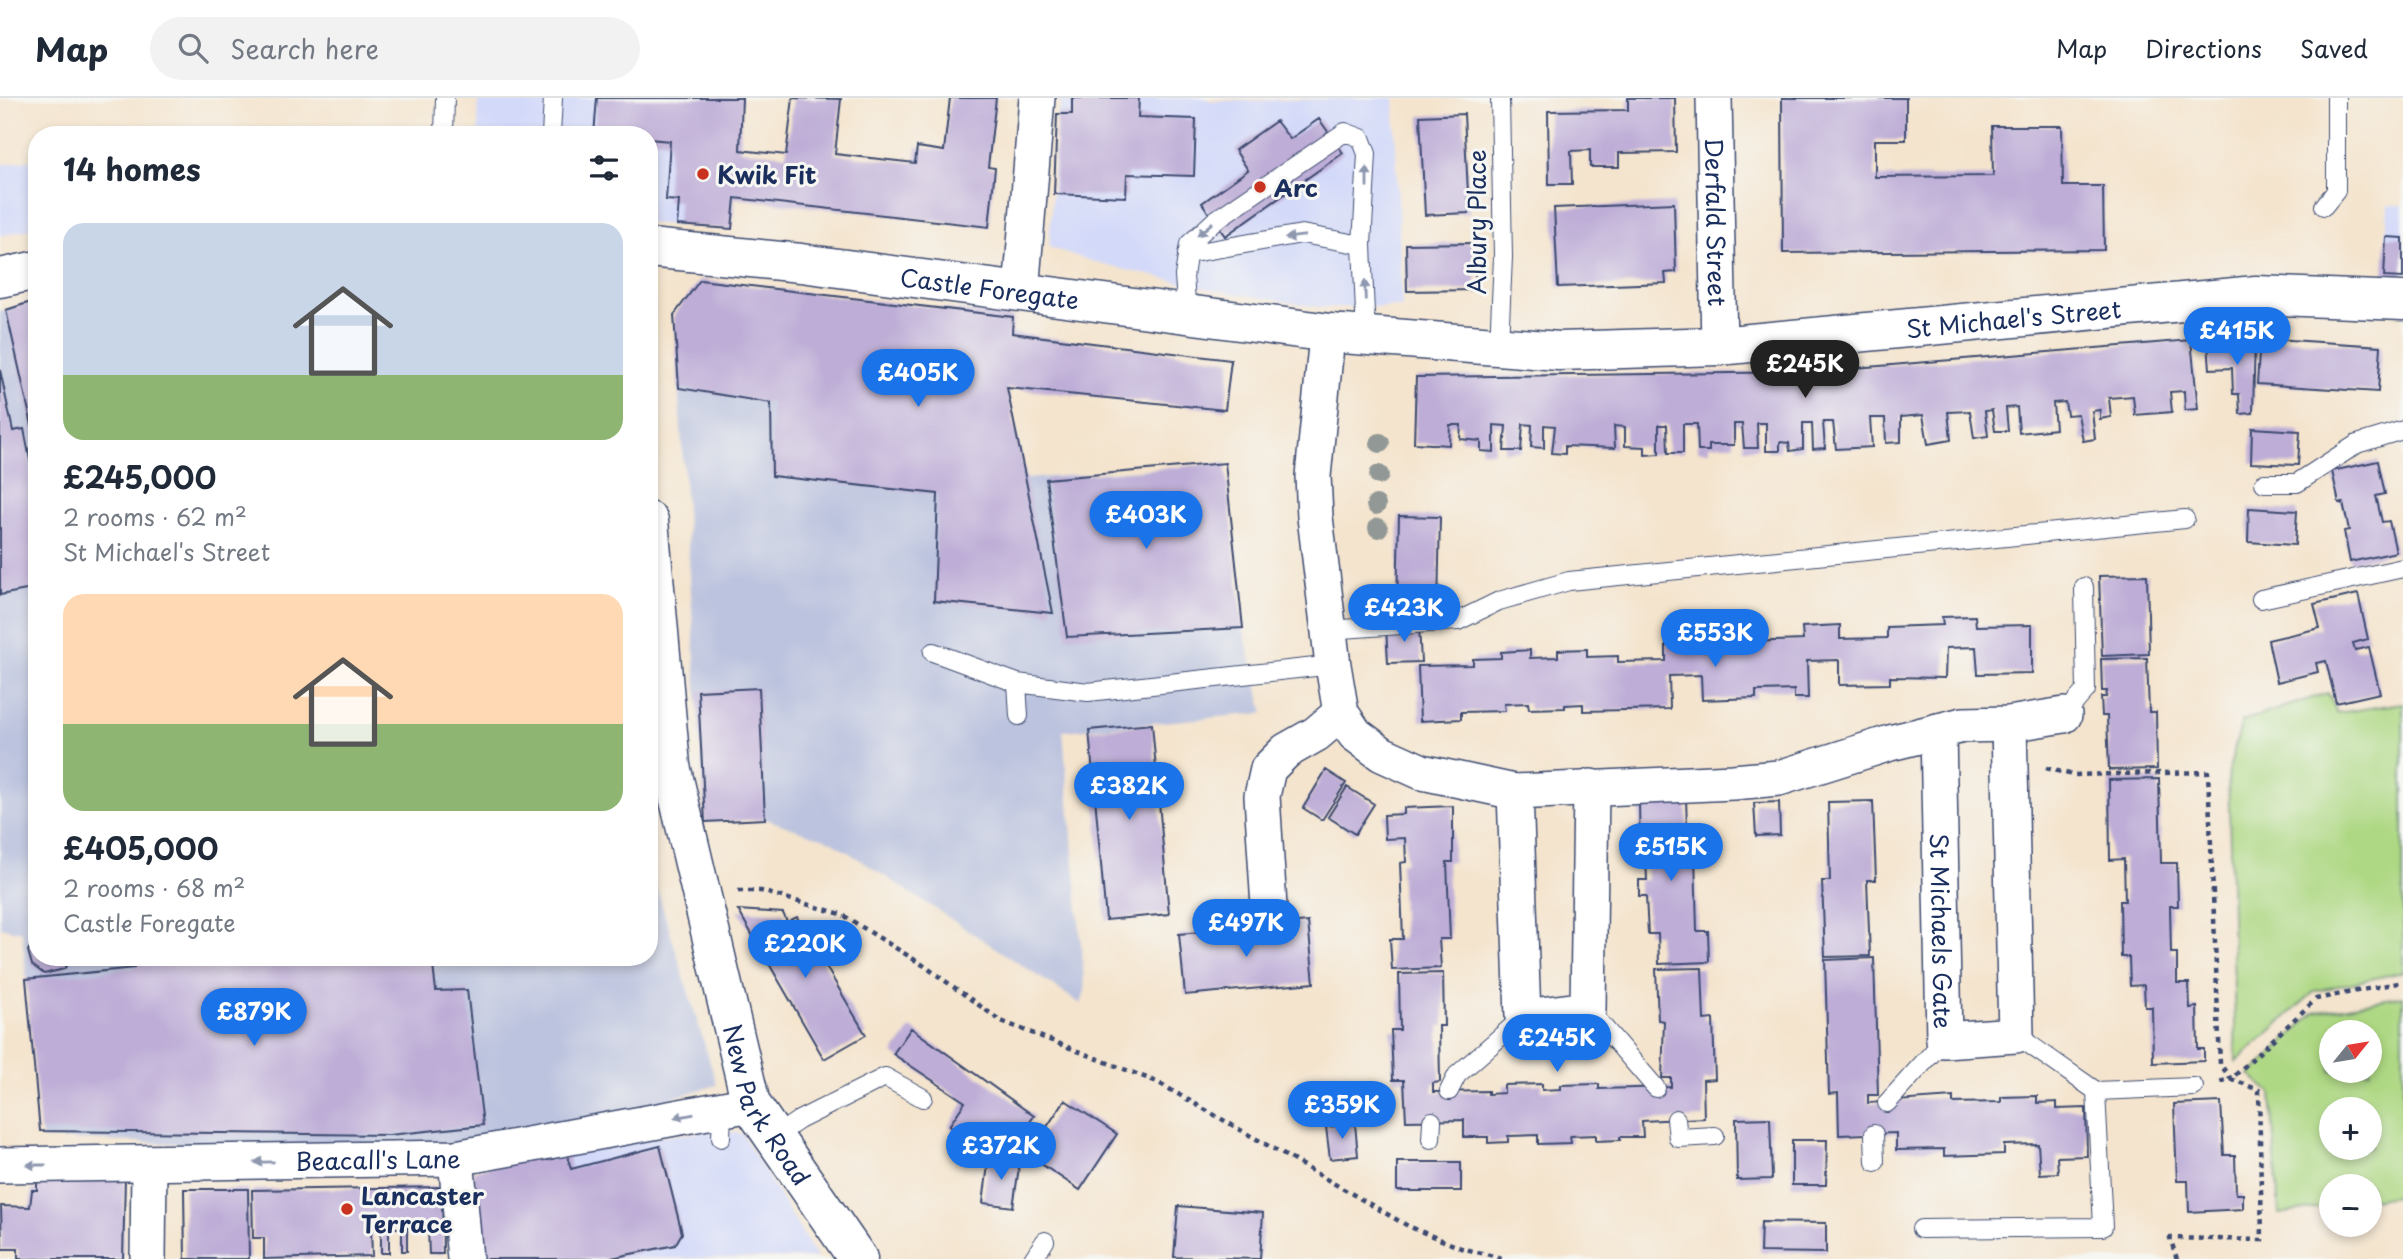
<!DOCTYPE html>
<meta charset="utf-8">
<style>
:root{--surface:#fff;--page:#f2f2f3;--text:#1f2937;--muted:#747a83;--line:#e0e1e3;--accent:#1a73e8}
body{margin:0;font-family:"Playpen Sans",sans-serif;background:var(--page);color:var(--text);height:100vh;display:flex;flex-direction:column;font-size:26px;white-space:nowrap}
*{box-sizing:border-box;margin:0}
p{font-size:23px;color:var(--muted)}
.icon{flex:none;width:38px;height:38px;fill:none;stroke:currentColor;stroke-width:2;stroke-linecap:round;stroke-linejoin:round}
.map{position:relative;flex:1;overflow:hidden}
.side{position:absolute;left:28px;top:28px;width:630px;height:840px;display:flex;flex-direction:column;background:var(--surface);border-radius:28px;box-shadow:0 4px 10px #0003}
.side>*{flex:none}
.needle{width:46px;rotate:60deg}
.buttons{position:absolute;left:2319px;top:922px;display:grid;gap:14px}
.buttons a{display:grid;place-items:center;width:63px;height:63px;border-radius:50%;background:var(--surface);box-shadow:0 4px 10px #0003;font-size:35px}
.price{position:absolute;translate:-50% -60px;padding:0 16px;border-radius:24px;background:var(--accent);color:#fff;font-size:23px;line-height:46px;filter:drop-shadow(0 2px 4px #0008)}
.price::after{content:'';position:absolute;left:50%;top:42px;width:21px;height:16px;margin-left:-10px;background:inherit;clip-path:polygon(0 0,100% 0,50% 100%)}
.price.active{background:#222;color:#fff}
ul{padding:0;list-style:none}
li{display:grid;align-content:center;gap:14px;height:371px;padding:0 35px}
li span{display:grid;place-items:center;height:217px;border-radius:21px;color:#555}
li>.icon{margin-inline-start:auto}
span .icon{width:126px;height:126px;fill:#fffc;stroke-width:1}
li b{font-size:30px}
h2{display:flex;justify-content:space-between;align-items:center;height:84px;padding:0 35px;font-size:30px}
header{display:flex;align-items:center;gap:42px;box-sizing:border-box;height:98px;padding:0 35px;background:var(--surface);border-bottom:2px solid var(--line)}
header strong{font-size:33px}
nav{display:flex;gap:38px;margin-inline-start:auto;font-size:24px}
.search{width:490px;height:63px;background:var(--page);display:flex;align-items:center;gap:18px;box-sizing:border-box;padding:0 24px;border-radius:38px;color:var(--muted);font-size:26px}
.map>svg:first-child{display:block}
.built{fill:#d3d9f9}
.industrial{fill:#bcc3de}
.green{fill:#aed883;stroke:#648470;stroke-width:2;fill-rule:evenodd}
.building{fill:#beadd7}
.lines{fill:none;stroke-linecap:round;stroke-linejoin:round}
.service-casing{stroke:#3c4a6f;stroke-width:20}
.minor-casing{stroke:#3c4a6f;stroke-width:38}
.tertiary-casing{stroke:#3c4a6f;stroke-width:41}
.primary-casing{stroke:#3c4a6f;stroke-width:41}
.path{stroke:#3c4a6f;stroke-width:4.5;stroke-dasharray:5 5;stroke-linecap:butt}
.service{stroke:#fff;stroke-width:18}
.minor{stroke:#fff;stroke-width:35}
.tertiary{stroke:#fff;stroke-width:38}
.primary{stroke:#fff;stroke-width:38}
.tree{fill:#919895}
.oneway{fill:#8d97ae}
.poi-dot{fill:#c8321e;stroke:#f6f6f2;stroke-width:2.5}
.labels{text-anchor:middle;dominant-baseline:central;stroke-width:6;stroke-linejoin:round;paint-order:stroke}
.poi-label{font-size:24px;font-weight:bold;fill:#1b2f5e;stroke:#f6f6f2;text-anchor:start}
.street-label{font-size:24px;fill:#1b2f5e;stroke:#f6f6f2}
</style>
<header>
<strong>Map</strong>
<div class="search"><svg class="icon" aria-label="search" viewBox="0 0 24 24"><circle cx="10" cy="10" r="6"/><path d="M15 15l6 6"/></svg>Search here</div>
<nav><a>Map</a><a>Directions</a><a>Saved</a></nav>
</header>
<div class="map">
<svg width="2403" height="1161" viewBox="0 0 2403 1161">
<rect width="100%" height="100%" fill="#f6f6f2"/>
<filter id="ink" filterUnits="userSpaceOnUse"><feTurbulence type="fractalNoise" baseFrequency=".0143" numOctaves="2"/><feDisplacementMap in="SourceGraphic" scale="14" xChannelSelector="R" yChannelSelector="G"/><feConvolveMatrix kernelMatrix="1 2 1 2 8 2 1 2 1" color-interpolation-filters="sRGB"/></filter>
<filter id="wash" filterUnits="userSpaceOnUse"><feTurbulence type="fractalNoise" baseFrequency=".00686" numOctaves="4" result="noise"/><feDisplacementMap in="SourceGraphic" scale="28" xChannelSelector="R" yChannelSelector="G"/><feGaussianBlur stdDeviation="1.57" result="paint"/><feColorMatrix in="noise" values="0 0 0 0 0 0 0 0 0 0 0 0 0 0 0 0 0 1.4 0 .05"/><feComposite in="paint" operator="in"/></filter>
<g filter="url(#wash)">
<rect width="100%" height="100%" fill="#f4e4cd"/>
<path class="built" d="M478,0H742L732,131L649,125V37H478Z
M1056,0H1206L1211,3L1394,0L1402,209H1318L1215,192L1100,166L1049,149L1057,16L1062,8Z
M37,61V129L0,138V67Z
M2388,106L2403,107V180L2384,179Z
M719,1032L742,1036L817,1160L478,1161L546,1052Z"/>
<path class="industrial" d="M700,182L1013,219L1007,290L1026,381L1225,365L1243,530L1264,615L1063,633L1085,893L1081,906L831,743L765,721L705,724L674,217Z
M37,193V859H649V765L717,987L475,1055L42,1041L22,834L0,829V213L34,203Z"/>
<path class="green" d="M2328,595L2337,615L2403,605V874L2315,893L2236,964L2228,675L2242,623Z
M2403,898V1097L2370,1102V1088H2331V1108L2279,1116L2271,995L2250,977L2315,914ZM2331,934H2370V973H2331ZM2331,1012H2370V1050H2331Z"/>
<g id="blocks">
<path class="building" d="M597,0H742L740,52L786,57L793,0L841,1L835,56L915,65L917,49L944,53L950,0H996L988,69L995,70L989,129L735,100L732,131L677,127L679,103L666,102L670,43L649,41V37H594Z
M1072,0H1139L1138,19L1196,21L1194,78L1127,76L1126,99L1054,96L1057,16H1072Z
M1628,0H1675L1676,54L1619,55V69H1590V52L1571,53L1572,86H1549L1548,13L1628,12Z
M1782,0H1906V42H1875V79L1993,78L1992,28H2062L2063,88H2103L2104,152L1783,155Z
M1464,16L1469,115L1425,117L1420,18Z
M1319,21L1343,55L1225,138L1202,105L1248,72L1235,52L1276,23L1290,41Z
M1674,105L1676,174L1665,175L1666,185L1558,189L1554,110Z
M2386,139L2403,140V180L2384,179Z
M1474,145L1476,192L1407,193L1406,146Z
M700,182L1013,219L1012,235L1231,262L1225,312L1007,290L1053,515L934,503L938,396L772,378L771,305L679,290L674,217Z
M37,193V345H36L6,212L34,203L32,194Z
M2255,238L2253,315L2240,316L2239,296H2233L2232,270L2210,271L2208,245Z
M2260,240L2381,248L2378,294L2257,286Z
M2191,242L2198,311L2185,312L2184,293L2170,294L2172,314L2135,317L2133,298L2109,300L2111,319L2100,321V312L2092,313L2095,341L2083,343L2078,316L2067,317L2065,304L2053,305L2055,331L2019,335L2017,309L2006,310L2008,333H1995L1992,312L1985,313L1988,338L1974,340L1970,313L1948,314L1951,342L1928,346L1923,317L1901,319V344L1886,345L1885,320H1870L1872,349L1836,351L1833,324H1823L1825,350L1813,351L1812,325H1803V351L1790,353L1789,345L1780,344V353H1766V325H1757L1758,350H1744L1742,326H1734V347H1709V353H1698L1697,326H1683V355H1668L1667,327H1659V356L1645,357V349L1625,348V329L1614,328L1615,350L1565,348V356L1552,355L1555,328L1544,327V350L1531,349L1532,327L1523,326L1521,353H1504L1506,328L1494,327V354L1481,353V343L1460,341L1461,327H1450L1449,347L1414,345L1416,279L1807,274Z
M0,272L13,333L24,331L37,397V440L31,441L37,490L0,497Z
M2252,330L2300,333L2298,367L2251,365Z
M2378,363L2385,396L2376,398L2382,424L2389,423L2396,454L2350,464L2344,433L2349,432L2343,405H2339L2332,373Z
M1225,365L1243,530L1067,539L1046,381Z
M2249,410L2297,413L2295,447L2248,444Z
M1399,418L1440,419L1438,509L1397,508Z
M2147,477L2149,556L2102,558L2099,478Z
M2358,496L2368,541L2353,545L2355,552L2369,549L2380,595L2336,605L2326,563L2316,565L2318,574L2277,584L2268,542L2320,530L2314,506Z
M1975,518L1976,528L2032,527V575L1978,576L1976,549L1946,550L1945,580L1890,579V586L1839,587V562L1807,563L1808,600H1794V592L1756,593V600L1702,602L1701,577L1669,578L1670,611L1583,613V606L1565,607V610L1529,611L1528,605L1504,606L1505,613L1461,614V621L1420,623L1418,568L1473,567V561L1501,560V554L1530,552V560L1558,559V552L1587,551V559L1618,558V564L1666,563V545L1701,543V553L1750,550L1749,544L1803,542L1802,529L1840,527V541L1887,540V529L1943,527L1942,519Z
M1419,528L1421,564L1388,565L1386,529Z
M2147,560L2149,614H2156L2157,671L2109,672L2107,618H2102L2101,599H2106L2107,593H2102L2101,561Z
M759,590L765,721L705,724L698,593Z
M1152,626L1169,816L1106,822L1089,632Z
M1326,672L1346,685L1322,722L1303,710Z
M2159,681L2161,765H2177L2178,808H2170L2171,855H2177V885H2189L2190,910L2197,909L2198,951H2204V963L2153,965L2152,909H2145L2144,887L2130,888L2129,859H2121L2120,803H2125L2124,761L2110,762L2109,682Z
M1347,689L1374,706L1355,736L1328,719Z
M1686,701L1688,756H1695L1697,833H1708L1709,864L1659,866L1658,836H1648L1646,798H1639V782H1647L1646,761H1640L1639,703Z
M1873,703L1876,782H1867L1870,858L1825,859L1822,783H1830L1828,704Z
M1779,704L1780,737L1756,738L1754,705Z
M1453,708V764H1447L1450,841H1439L1441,870L1392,872L1390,841H1403L1400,765L1406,764L1405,740L1385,741L1384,717L1404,716V710Z
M738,812L783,815L787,824L797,819L866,937L824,961Z
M1308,824L1314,885L1185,897L1179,836Z
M37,837V859H72L64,871L44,876L32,867L28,853Z
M134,859H432L436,893L467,892L483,1027L389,1037L40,1033L26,881L134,870Z
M1874,860L1878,997H1868V1005L1953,999V1005L2001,1004V999L2037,998V1005L2057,1004V1011L2086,1010L2087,1058L2057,1059L2058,1075L2040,1076L2038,1046L2004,1047V1056L1944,1058V1051L1896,1052V1035L1839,1037L1838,995L1829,996L1825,862Z
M1702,870L1704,922L1713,921L1715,981L1703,982L1704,1020L1642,1023L1643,1039H1620V1042L1596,1043V1037L1570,1038L1571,1045L1538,1046V1037L1508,1038V1044L1488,1045V1039H1464V1022L1406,1023L1404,982H1393L1391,932H1400L1399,876L1443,875L1444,928H1439L1440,984L1433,985V994L1488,993V996L1504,995V987L1542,986V992L1561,991V987L1599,986V991L1671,989V980H1662L1664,923L1658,922L1656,871Z
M911,930L1034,1018L1010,1053L998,1044L992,1051L985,1044L981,1051L949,1028L965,1004L893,956Z
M1065,1002L1117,1036L1080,1092L1028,1057Z
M2221,1004L2224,1057H2235L2236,1096H2243V1111L2189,1114L2188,1083H2177L2174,1006Z
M1770,1020L1772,1081L1737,1082L1736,1021Z
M1355,1026L1358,1058L1330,1061L1326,1029Z
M1792,1042H1827L1826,1087H1792Z
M660,1048L682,1135L675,1147L606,1161H478L473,1073L546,1052L548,1062L567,1057L571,1071Z
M989,1059L1020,1063L1013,1109L983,1105Z
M1397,1064H1461V1093H1397Z
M37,1080H125L123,1161H18V1151H2L1,1108L30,1109L32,1092H37Z
M442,1089L443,1156H429L428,1130H407V1153H402V1130H389V1155H381V1131H371L372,1158L264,1161V1140H253L252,1092Z
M184,1091H248L249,1161H185Z
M1178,1108L1263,1115L1260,1161L1174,1159Z
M1761,1124L1826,1125V1155L1760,1154Z"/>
</g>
</g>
<g filter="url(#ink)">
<use href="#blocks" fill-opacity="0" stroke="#3c4a6f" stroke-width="2"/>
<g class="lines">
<g class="service-casing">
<path id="service" d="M444,37L445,0
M551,37L553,0
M2324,108L2336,93V0
M1187,156L1302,136L1362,147
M1187,216L1184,178L1189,146L1214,123L1345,34L1361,40L1367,56L1362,147L1366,238
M1499,247L1503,159L1500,0
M2264,385H2297L2357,346L2403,332
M2261,501L2403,470
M1328,532L1458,523L1499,503L1569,483L2185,421
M933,554L1017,585
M2064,617L2086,592L2084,489
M1019,618L1017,585L1088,594L1333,567
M1588,911L1656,990
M1449,993L1457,977L1523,919
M2096,993L2194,989
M1887,1005L1944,942
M1676,1021L1678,1040L1715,1038
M1874,1036L1875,1064
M774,1039L799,1022L885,979L923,1000
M721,1040L722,1011
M1431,1041L1432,1023
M1921,1131L2103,1129L2096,993L2016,937
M1033,1161L1045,1143"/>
</g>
<g class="minor-casing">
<g id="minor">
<path id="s1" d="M1714,0L1719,248"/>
<path d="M1021,194L1037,0"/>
<path d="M1330,235L1326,248L1313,378L1315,419L1333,567L1341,615L1355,636L1382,656L1422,674L1515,694L1733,684L1779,680L1890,645L1963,627L2009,626L2064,617"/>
<path id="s2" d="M1938,633L1944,942L2016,937L2009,626"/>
<path d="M1515,694L1523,919L1588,911L1591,689"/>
<path d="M1269,809L1262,698L1268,671L1286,653L1316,636L1341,615"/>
<path d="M456,1060L465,1161"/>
<path id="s3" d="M0,1067L456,1060L751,1006"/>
<path d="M148,1161L149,1067"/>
</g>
</g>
<g class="tertiary-casing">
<g id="tertiary">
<path id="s4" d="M649,423L671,668L751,1006L858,1161"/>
</g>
</g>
<g class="primary-casing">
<g id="primary">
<path id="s5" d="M649,150L801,165L1330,235L1559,253L1719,248L2256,197L2403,203"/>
<path d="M0,180L37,172"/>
</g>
</g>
<path class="path" d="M2046,670L2073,677L2208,674L2220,966L2231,981L2219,984
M738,793H761L841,816L923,867L1001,923L1157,984L1408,1128L1461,1150L1506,1161
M2177,1161L2170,1140L2262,1142L2259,992L2231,981L2316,901L2403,884
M2394,1161L2403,1160"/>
<use href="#service" class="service"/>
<use href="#minor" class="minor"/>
<use href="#tertiary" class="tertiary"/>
<use href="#primary" class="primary"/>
</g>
<g class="tree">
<circle cx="1380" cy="345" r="10"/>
<circle cx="1379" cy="377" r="10"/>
<circle cx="1376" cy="407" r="10"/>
<circle cx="1378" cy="430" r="10"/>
</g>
<defs><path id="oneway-solid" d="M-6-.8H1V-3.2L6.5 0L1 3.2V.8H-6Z" transform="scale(1.75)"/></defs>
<g class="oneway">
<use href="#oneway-solid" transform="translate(1367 79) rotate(-90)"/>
<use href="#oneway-solid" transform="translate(1205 131) rotate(139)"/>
<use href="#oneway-solid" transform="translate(1295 139) rotate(173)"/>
<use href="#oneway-solid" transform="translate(1365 192) rotate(-92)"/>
<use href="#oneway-solid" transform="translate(684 1018) rotate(170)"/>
<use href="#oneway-solid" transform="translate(264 1064) rotate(179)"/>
<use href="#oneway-solid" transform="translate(36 1067) rotate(180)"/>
</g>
</g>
<g class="poi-dot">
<circle cx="703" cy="76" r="7"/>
<circle cx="1260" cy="89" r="7"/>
<circle cx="347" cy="1111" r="7"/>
</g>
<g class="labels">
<g class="poi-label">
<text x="717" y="76">Kwik Fit</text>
<text x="1274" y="89">Arc</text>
<text x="361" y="1097">Lancaster<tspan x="361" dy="28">Terrace</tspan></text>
</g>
<g class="street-label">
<text transform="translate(1476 124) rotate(-90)">Albury Place</text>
<text stroke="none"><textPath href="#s1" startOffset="124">Derfald Street</textPath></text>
<text stroke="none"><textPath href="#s5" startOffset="343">Castle Foregate</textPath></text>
<text stroke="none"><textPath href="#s5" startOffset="1372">St Michael's Street</textPath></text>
<text stroke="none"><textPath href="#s2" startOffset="200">St Michaels Gate</textPath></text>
<text stroke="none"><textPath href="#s4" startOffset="600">New Park Road</textPath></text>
<text stroke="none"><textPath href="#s3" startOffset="378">Beacall's Lane</textPath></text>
</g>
</g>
</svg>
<div class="buttons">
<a><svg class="needle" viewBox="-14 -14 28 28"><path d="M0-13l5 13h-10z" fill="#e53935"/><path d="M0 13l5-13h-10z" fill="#747a83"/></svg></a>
<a>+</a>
<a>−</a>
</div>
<b class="price" style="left:2237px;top:269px">£415K</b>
<b class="price active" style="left:1805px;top:302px">£245K</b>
<b class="price" style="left:918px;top:311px">£405K</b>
<b class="price" style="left:1146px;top:453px">£403K</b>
<b class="price" style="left:1404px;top:546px">£423K</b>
<b class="price" style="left:1715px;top:571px">£553K</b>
<b class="price" style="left:1129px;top:724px">£382K</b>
<b class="price" style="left:1671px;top:785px">£515K</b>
<b class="price" style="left:1246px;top:861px">£497K</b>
<b class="price" style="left:805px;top:882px">£220K</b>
<b class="price" style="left:254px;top:950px">£879K</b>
<b class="price" style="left:1557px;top:976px">£245K</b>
<b class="price" style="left:1342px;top:1043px">£359K</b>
<b class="price" style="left:1001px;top:1084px">£372K</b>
<section class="side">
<h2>14 homes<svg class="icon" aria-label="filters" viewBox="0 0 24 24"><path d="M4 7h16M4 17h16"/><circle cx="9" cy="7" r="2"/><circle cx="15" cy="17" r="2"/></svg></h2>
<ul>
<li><span style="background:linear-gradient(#c9d6e8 70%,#8fb573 0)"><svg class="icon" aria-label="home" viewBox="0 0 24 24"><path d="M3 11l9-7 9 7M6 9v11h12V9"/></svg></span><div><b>£245,000</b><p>2 rooms · 62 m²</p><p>St Michael's Street</p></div></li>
<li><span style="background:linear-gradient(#ffd9b3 60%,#8fb573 0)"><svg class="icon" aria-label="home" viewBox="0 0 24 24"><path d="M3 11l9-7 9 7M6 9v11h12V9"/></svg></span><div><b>£405,000</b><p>2 rooms · 68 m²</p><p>Castle Foregate</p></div></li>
</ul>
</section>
</div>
